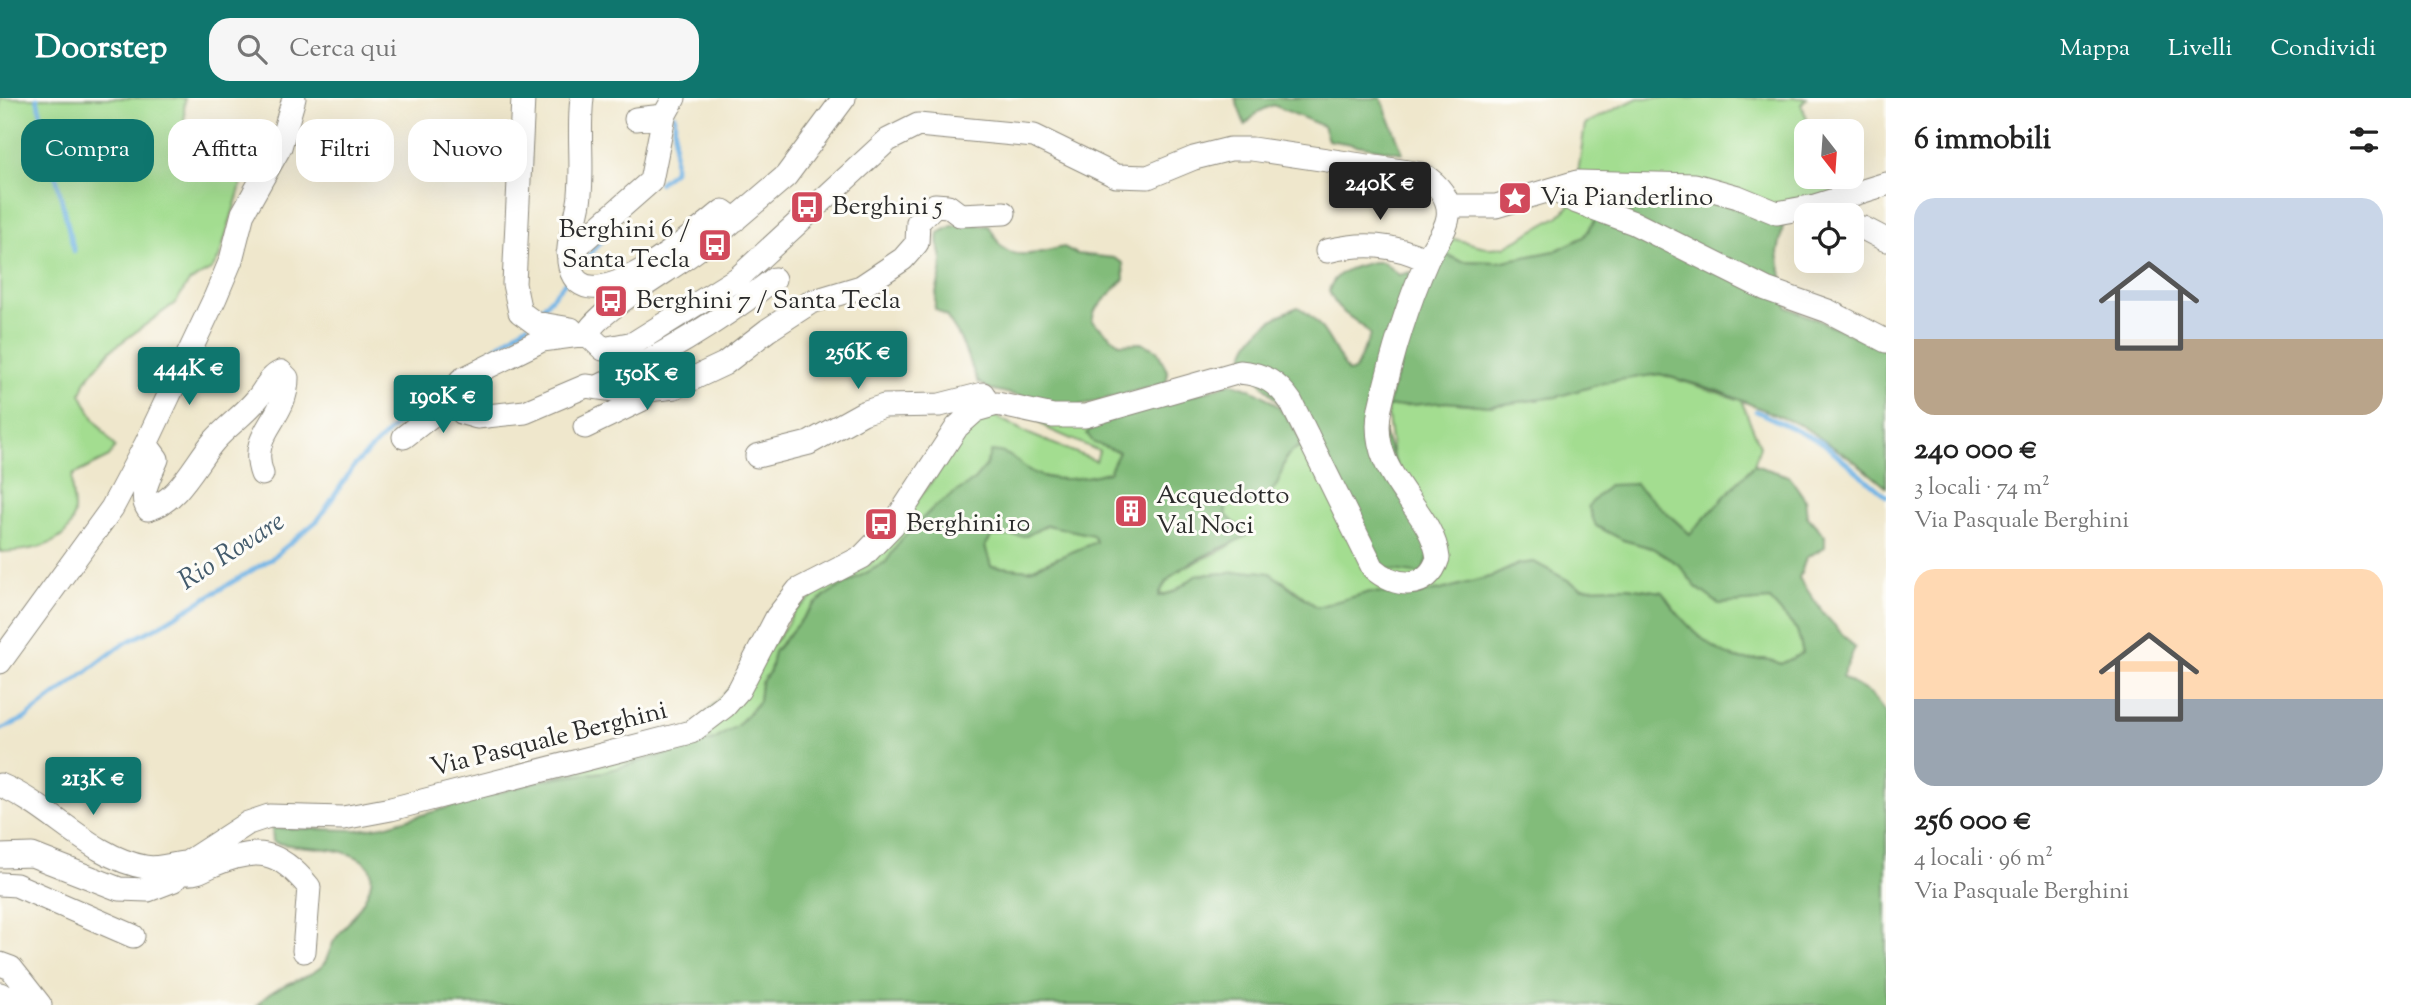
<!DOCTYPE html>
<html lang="it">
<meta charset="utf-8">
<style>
:root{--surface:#fff;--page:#f6f6f6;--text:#222;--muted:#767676;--accent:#0f766e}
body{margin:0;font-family:"Sorts Mill Goudy",serif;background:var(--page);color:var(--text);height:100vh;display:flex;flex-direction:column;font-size:26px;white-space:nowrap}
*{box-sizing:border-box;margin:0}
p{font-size:23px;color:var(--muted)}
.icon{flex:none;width:38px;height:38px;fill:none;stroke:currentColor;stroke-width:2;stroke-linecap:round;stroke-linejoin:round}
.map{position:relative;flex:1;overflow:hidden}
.sheet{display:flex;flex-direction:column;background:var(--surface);width:525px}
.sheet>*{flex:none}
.top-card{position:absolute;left:21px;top:21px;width:665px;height:63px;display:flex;gap:14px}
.needle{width:46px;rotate:163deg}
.controls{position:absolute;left:1794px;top:21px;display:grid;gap:14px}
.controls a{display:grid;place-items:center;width:70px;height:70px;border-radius:14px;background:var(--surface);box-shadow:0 7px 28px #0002;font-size:35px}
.price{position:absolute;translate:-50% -60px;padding:0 16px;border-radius:7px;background:var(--accent);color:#fff;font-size:23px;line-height:46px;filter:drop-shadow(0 2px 4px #0008)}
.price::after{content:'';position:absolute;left:50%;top:42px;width:21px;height:16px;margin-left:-10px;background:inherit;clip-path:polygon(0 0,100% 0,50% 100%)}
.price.selected{background:#222;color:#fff}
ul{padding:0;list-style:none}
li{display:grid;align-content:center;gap:14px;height:371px;padding:0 28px}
li span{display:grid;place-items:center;height:217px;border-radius:21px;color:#555}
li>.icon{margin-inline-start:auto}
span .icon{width:126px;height:126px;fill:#fffc;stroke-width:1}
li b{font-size:30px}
h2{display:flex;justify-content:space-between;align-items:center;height:84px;padding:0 28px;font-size:30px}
.tag{padding:0 24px;border-radius:21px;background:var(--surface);box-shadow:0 7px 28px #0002;font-size:24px;line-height:63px}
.tag.selected{background:var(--accent);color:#fff}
header{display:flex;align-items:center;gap:42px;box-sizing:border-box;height:98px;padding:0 35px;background:var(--accent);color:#fff}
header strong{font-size:33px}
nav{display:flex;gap:38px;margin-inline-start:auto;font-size:24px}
.search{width:490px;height:63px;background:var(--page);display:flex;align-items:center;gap:18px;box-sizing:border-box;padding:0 24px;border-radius:21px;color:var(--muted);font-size:26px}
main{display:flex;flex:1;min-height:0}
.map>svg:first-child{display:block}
.green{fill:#a3dd90;stroke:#67845e;stroke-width:2}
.forest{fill:#82bc7a;stroke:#567452;stroke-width:2;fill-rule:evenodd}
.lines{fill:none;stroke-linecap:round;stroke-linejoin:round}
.stream{stroke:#6fb3e5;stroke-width:4.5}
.minor-casing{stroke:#8d897c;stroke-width:25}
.minor{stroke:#fff;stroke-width:23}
.labels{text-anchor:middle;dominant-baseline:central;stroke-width:6;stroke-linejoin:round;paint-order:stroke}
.poi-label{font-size:26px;fill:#2b2b2b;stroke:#fdfcf7;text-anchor:start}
.street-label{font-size:26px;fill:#2b2b2b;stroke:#fdfcf7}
.water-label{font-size:28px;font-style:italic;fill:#435b6c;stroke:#fdfcf7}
</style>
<header>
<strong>Doorstep</strong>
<div class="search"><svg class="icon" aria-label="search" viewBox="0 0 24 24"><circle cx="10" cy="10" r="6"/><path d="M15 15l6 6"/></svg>Cerca qui</div>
<nav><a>Mappa</a><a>Livelli</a><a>Condividi</a></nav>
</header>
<main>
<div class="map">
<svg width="1886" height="907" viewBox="0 0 1886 907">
<rect width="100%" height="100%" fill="#fdfcf7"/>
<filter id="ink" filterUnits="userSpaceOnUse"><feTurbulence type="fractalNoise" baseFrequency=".0143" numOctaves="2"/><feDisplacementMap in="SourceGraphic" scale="14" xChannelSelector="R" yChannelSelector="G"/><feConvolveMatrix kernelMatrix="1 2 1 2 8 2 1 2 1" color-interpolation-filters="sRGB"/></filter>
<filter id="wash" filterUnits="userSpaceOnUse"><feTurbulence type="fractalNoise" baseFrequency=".00686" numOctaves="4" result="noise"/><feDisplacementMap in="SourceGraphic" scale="28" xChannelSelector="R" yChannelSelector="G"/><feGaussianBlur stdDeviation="1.57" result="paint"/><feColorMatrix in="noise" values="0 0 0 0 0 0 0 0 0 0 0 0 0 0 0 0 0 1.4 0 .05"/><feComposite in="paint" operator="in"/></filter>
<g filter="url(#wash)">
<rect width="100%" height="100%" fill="#efe7cc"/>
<path class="green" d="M0,0H185C177,65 226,49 241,87L219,160L212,171L189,184L175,205L111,252L86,282L81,296L93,319L115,349L109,359L73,377C69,390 74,398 74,411C74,449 28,453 0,454Z
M1638,0H1807L1801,6L1812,33H1806V79H1831L1841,101H1790L1784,122H1771L1689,95H1614L1584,139L1555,153L1499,164L1460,163L1441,154L1450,140L1489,150L1504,149L1559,118L1574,103L1585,26Z
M1660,276L1741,302L1760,348L1754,367L1690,436L1635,386L1623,442L1652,450L1679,467L1696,489L1719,506L1770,502L1797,532L1803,556L1781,566C1759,556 1755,565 1739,561C1708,553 1678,519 1662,494L1627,489L1582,490L1534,464L1519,466L1493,478L1441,492L1413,497L1370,494L1317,509L1283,483L1226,475L1197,477L1173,494L1159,498C1172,458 1228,464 1245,431C1233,425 1221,418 1225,403L1231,404L1277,387L1287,358L1298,349L1395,376L1387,309L1446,304L1490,308L1556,299L1611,283Z
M993,317L1029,336L1096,363L1099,353L1048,331L1038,322L1091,328L1110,350L1119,354L1110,374C1083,380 1060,386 1034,375C1016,366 1014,354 991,354L985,369L974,382L933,410L901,442L886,464L829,495L812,509L774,554L770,573L761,585L759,603L738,627L714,642L685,651L603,674L542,682L674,648L779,539L794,514L822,492L870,466L960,345L977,327Z
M1047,427L1093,437L1096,444L1028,472L991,468L985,448L992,438H1026Z"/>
<path class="forest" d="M1235,0H1381L1403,55L1328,42L1323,28L1273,7L1258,14L1245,27Z
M1614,95H1689L1771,122H1784L1778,155L1787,209L1886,251V389L1857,365L1802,328L1719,293L1660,276L1611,283L1556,299L1489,308L1446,304L1387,309L1426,175L1441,154L1460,163L1498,164L1555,153L1584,139Z
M973,126L989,128C993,134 996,141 1000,147C1014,165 1046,152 1064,149L1077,156L1114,160L1123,165L1124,181L1095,212L1092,223L1120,246L1141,245L1157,252L1168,275L1166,285L1070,310L990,291L978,284L959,238L946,218L935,211C933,193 943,180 942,162C941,151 936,146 939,135L952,128Z
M1373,164H1383L1399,177L1411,174L1373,309L1431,452L1422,476L1384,471L1326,359L1243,264C1245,237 1274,218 1298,209C1324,224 1332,249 1348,274L1355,272L1370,237C1359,219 1341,222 1329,193C1333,173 1356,168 1373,164Z
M1232,285C1271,295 1291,316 1305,353L1298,349L1287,358L1277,387L1260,406L1225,403L1226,417L1248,437C1223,452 1167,467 1159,498L1173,494L1197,477L1256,473L1270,475L1317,509L1370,494L1413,497L1441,492L1493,478L1519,466L1534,464L1582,490L1627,489L1662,494C1678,519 1708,553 1739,561C1755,565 1759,556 1781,566L1803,555L1797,532L1770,502L1719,506L1696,489L1679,467L1652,450L1623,442L1596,428L1588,408L1609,387L1635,386L1690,436L1754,367L1789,378L1805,401L1807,418L1825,438V449L1806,460L1799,480L1824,516L1855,550L1842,579L1871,596L1886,616V907H257C279,883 300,886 321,869C329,862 329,849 336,840C348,825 389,780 363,763C339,746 301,752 273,744L272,730L357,732L384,728L542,682L603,674L685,651L714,642L738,627L759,603L761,585L770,573L774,554L812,509L829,495L886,464L901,442L933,410L974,382L985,369L991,353C1014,354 1016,366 1034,375C1059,386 1083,380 1109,374L1119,354L1094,345L1087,336L1091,328ZM1047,427L1093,437L1096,444L1029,472L991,468L985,448L992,438H1026Z"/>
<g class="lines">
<path class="stream" d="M37,0L74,153
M659,85L674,73L675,17
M580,168L608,135
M535,218L569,180
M483,259L527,227
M1756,313L1823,345L1886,398
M0,632L24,621L123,546L157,529L271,461L318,422L354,368L405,318L451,283"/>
</g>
</g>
<g filter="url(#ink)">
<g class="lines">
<g class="minor-casing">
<path id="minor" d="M523,0L514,186L520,214L535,225L571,231
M582,0C578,32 583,64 580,96C579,120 564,145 570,169C586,232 701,130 723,113L735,122
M636,21L664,18
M1555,92L1574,103L1634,125L1766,191L1828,213L1886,243
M1448,108H1496L1577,84L1695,87L1738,99L1777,115L1815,108L1886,86
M1852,129L1863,130L1886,142
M725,130L786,78L844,0
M1327,153C1363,144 1393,146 1427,162
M568,156L651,83L664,18L674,0
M587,236L542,242L461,282L454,300L463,315L477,319L525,314L586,288L629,294L675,289L724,266L768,232L811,204L861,189L903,161L917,145L918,124L935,107L948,108L960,117L1004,115
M587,236C597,213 674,170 698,151
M600,288C662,258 719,224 774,181
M585,329L641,302L646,292
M404,339L454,300
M146,346L157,361C151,376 138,397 148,411C178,404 195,365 214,343C227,328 244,317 257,301C266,291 268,280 281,274L287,280C287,322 247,335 262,376
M757,358L809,345L863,315L884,308L940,307L983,296L987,306
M0,564L112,410L146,346L215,200L231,162L243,115L280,49L294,0
M0,687C51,708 90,759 145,769C158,772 175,766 188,764
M0,758L32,757L119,791L148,792L174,782L188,764L248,725L269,718L343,720L391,711L691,634L725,608L739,592L777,519L798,492L862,459L893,427L957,329L976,312L997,306L1053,318H1085L1240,274C1264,276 1278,285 1291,304L1373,470C1395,490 1428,493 1438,460C1432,408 1366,378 1380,310C1391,261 1407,207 1427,162C1433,148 1446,134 1448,119C1451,99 1436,85 1422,76L1252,51H1230L1194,60L1148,79L1116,78L1034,38L918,27L888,42L738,180L634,245L603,251L587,236
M187,775C197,776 203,771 213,767C257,748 279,752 309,789L304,853
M0,786L16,787L133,838
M0,866L11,870L40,907
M0,896L24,907"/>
</g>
<use href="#minor" class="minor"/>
</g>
</g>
<defs>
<g id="sight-square" transform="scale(1.75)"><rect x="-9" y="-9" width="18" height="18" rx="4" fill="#d1495b" stroke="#fdfcf7"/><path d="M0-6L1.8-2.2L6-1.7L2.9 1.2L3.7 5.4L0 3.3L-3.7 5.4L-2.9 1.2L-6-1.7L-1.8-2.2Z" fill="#fff"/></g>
<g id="bus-square" transform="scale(1.75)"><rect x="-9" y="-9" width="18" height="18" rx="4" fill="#d1495b" stroke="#fdfcf7"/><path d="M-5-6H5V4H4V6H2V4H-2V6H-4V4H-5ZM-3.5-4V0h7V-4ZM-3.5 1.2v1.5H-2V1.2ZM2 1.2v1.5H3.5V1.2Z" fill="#fff"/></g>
<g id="building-square" transform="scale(1.75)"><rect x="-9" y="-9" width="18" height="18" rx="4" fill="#d1495b" stroke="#fdfcf7"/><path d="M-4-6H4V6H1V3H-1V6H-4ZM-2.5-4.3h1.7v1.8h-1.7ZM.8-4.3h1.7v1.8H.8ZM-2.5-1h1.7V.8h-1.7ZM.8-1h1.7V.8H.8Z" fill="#fff"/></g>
</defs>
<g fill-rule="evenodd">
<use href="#sight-square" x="1515" y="100"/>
<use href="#bus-square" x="807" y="109"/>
<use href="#bus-square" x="715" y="147"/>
<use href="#bus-square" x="611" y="203"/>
<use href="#building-square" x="1131" y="413"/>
<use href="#bus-square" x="881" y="426"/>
</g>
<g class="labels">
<g class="poi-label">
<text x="1540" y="100">Via Pianderlino</text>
<text x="832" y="109">Berghini 5</text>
<text x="690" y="132" text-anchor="end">Berghini 6 /<tspan x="690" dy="30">Santa Tecla</tspan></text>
<text x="636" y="203">Berghini 7 / Santa Tecla</text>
<text x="1156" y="398">Acquedotto<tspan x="1156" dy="30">Val Noci</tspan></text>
<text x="906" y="426">Berghini 10</text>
</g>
<g class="street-label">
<text transform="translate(549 642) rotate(-14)">Via Pasquale Berghini</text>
</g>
<g class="water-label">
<text transform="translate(232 454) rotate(-33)">Rio Rovare</text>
</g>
</g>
</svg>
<div class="controls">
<a><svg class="needle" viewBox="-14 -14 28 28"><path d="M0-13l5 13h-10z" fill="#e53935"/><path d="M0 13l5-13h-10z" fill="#767676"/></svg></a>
<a><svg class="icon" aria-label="locate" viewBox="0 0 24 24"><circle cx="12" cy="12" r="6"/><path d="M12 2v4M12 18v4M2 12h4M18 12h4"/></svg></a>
</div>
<b class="price selected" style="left:1380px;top:124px">240K €</b>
<b class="price" style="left:858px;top:293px">256K €</b>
<b class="price" style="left:189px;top:309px">444K €</b>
<b class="price" style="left:647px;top:314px">150K €</b>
<b class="price" style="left:443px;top:337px">190K €</b>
<b class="price" style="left:93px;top:719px">213K €</b>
<div class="top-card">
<a class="tag selected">Compra</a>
<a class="tag">Affitta</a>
<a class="tag">Filtri</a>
<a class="tag">Nuovo</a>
</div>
</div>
<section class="sheet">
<h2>6 immobili<svg class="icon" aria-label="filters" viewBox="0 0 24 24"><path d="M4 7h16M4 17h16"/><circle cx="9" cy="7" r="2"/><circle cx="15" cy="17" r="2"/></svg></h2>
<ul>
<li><span style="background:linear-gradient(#c9d6e8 65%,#b9a48a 0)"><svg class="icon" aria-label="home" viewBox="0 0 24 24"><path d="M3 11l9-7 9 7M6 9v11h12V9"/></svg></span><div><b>240 000 €</b><p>3 locali · 74 m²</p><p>Via Pasquale Berghini</p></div></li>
<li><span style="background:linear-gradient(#ffd9b3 60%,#9aa5b1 0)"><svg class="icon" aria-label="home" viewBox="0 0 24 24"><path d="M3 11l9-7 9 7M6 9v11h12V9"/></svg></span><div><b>256 000 €</b><p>4 locali · 96 m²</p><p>Via Pasquale Berghini</p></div></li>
</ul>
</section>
</main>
